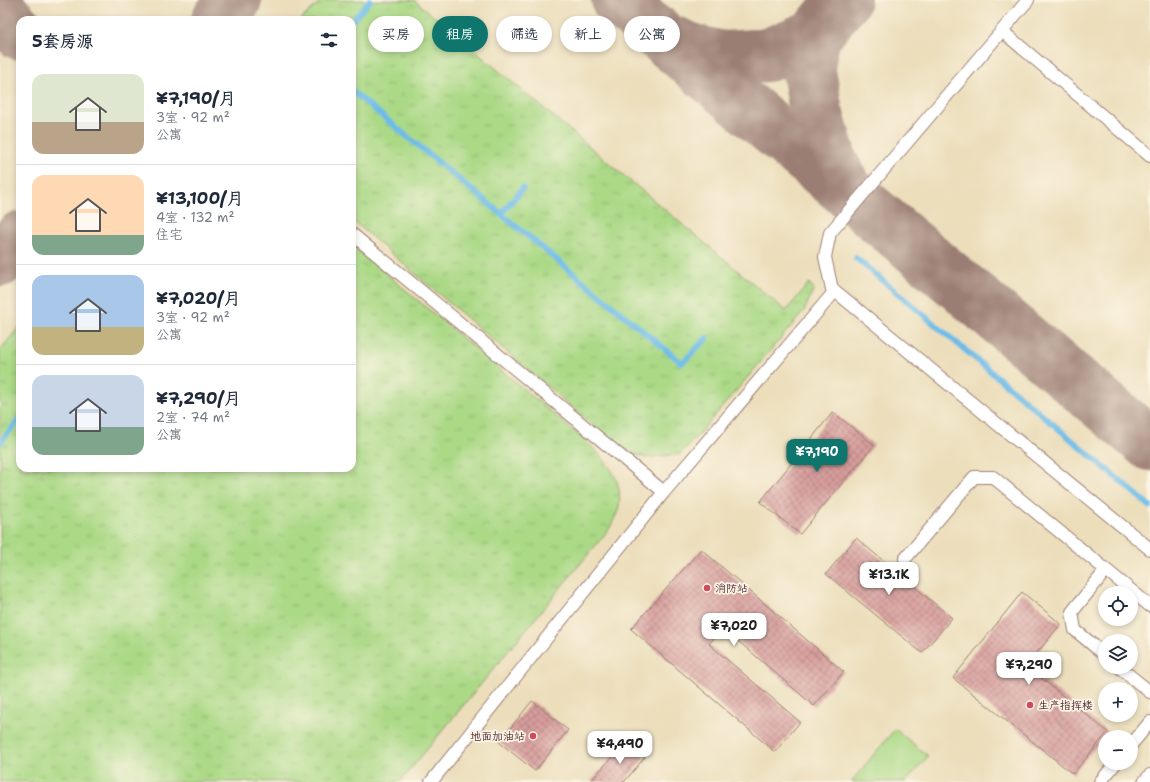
<!DOCTYPE html>
<html lang="zh">
<meta charset="utf-8">
<style>
:root{--surface:#fff;--page:#f2f2f3;--text:#1f2937;--muted:#747a83;--line:#e0e1e3;--accent:#0f766e}
body{margin:0;font-family:"Shantell Sans","LXGW WenKai TC",sans-serif;background:var(--page);color:var(--text);height:100vh;display:flex;flex-direction:column;font-size:15px;white-space:nowrap}
*{box-sizing:border-box;margin:0}
p{font-size:13px;color:var(--muted)}
.icon{flex:none;width:22px;height:22px;fill:none;stroke:currentColor;stroke-width:2;stroke-linecap:round;stroke-linejoin:round}
.map{position:relative;flex:1;overflow:hidden}
.sheet{position:absolute;left:16px;top:16px;width:340px;height:456px;display:flex;flex-direction:column;background:var(--surface);border-radius:12px;box-shadow:0 2px 6px #0003}
.sheet>*{flex:none}
.top-card{position:absolute;left:368px;top:16px;width:380px;height:36px;display:flex;gap:8px}
.tools{position:absolute;left:1098px;top:586px;display:grid;gap:8px}
.tools a{display:grid;place-items:center;width:40px;height:40px;border-radius:50%;background:var(--surface);box-shadow:0 2px 6px #0003;font-size:20px}
.price{position:absolute;translate:-50% -34px;padding:0 9px;border-radius:8px;background:#fff;color:#222;font-size:13px;line-height:26px;filter:drop-shadow(0 1px 2px #0008)}
.price::after{content:'';position:absolute;left:50%;top:24px;width:12px;height:9px;margin-left:-6px;background:inherit;clip-path:polygon(0 0,100% 0,50% 100%)}
.price.selected{background:var(--accent);color:#fff}
ul{padding:0;list-style:none}
li{display:flex;align-items:center;gap:12px;height:100px;padding:0 16px}
li+li{border-top:1px solid var(--line)}
li span{display:grid;place-items:center;flex:none;width:112px;height:80px;border-radius:12px;color:#555}
li>.icon{margin-inline-start:auto}
span .icon{width:48px;height:48px;fill:#fffc;stroke-width:1}
li b{font-size:17px}
h2{display:flex;justify-content:space-between;align-items:center;height:48px;padding:0 16px;font-size:17px}
.tag{padding:0 14px;border-radius:18px;background:var(--surface);box-shadow:0 2px 6px #0003;font-size:14px;line-height:36px}
.tag.selected{background:var(--accent);color:#fff}
.map>svg:first-child{display:block}
.grass{fill:url(#grass-tufts);stroke:#7a7c58}
.pitch{fill:#abd986;stroke:#7a7c58}
.lines{fill:none;stroke-linecap:round;stroke-linejoin:round}
.stream{stroke:#6dbce8;stroke-width:6}
.taxiway{stroke:#9b7e73;stroke-width:54}
.building{fill:url(#building-cross-hatch)}
.lane-casing{stroke:#9b7e73;stroke-width:14}
.lane{stroke:#fff;stroke-width:12}
.poi-dot{fill:#d1495b;stroke:#fcf5e5;stroke-width:1.5}
.labels{text-anchor:middle;dominant-baseline:central;stroke-width:3.5;stroke-linejoin:round;paint-order:stroke}
.poi-label{font-size:11px;fill:#4a1f2b;stroke:#fcf5e5;text-anchor:start}
</style>
<div class="map">
<svg width="1150" height="782" viewBox="0 0 1150 782">
<defs>
<pattern id="grass-tufts" width="24" height="20" patternUnits="userSpaceOnUse"><rect width="24" height="20" fill="#abd986"/><path d="M3 7l-1-3M5 7V3M7 7l1-3M15 17l-1-3M17 17v-4M19 17l1-3" fill="none" stroke="#95ba74"/></pattern>
<pattern id="building-cross-hatch" width="8" height="8" patternUnits="userSpaceOnUse"><rect width="8" height="8" fill="#d79d9c"/><path d="M0 0l8 8M0 8l8-8" fill="none" stroke="#b07f7f"/></pattern>
</defs>
<rect width="100%" height="100%" fill="#fcf5e5"/>
<filter id="ink" filterUnits="userSpaceOnUse"><feTurbulence type="fractalNoise" baseFrequency=".025" numOctaves="2"/><feDisplacementMap in="SourceGraphic" scale="8" xChannelSelector="R" yChannelSelector="G"/><feConvolveMatrix kernelMatrix="1 2 1 2 8 2 1 2 1" color-interpolation-filters="sRGB"/></filter>
<filter id="wash" filterUnits="userSpaceOnUse"><feTurbulence type="fractalNoise" baseFrequency=".012" numOctaves="4" result="noise"/><feDisplacementMap in="SourceGraphic" scale="16" xChannelSelector="R" yChannelSelector="G"/><feGaussianBlur stdDeviation="0.9" result="paint"/><feColorMatrix in="noise" values="0 0 0 0 0 0 0 0 0 0 0 0 0 0 0 0 0 1.4 0 .05"/><feComposite in="paint" operator="in"/></filter>
<g filter="url(#wash)">
<rect width="100%" height="100%" fill="#ecdebb"/>
<path class="grass" d="M322,0H414L786,311L809,283L814,289L804,311L700,433L680,454L645,458L619,447L352,220V20H300Z
M352,245L590,445C609,464 625,482 618,511C616,516 612,522 610,528L400,782H0V350L20,326V468H352Z"/>
<path class="pitch" d="M895,729L928,756L906,782H851Z"/>
<g class="lines">
<path class="stream" d="M352,21L370,0
M352,91L682,363L707,338
M501,214L523,188
M856,258L1150,506
M0,443L20,418"/>
<path class="taxiway" d="M618,0L1150,444
M0,11L20,33
M218,20L235,0
M814,36L808,65L816,112L831,162L843,185
M674,43L693,51L723,58L768,55L814,36L844,0
M0,260L20,238"/>
</g>
<g id="blocks">
<path class="building" d="M833,412L874,445L800,534L760,502Z
M856,538L952,618L922,653L826,574Z
M701,549L844,672L814,706L723,628L709,644L800,722L775,752L631,629Z
M1022,592L1061,624L1026,666L1108,732L1073,774L953,678Z
M532,701L568,730L535,771L499,742Z
M626,741L645,757L624,782H590Z"/>
</g>
</g>
<g filter="url(#ink)">
<use href="#blocks" fill-opacity="0" stroke="#9b7e73" stroke-width="1"/>
<g class="lines">
<g class="lane-casing">
<path id="lane" d="M1002,31L1150,156
M352,234L664,492
M833,294L825,257L830,233L1028,0
M905,559L974,477H993L1150,606
M1105,655L1075,630L1072,612L1106,570
M1119,667L1150,692
M1131,745L1150,722
M431,782L664,492L835,291L1150,549
M1100,782L1116,763
M1144,782L1150,775"/>
</g>
<use href="#lane" class="lane"/>
</g>
</g>
<g class="poi-dot">
<circle cx="707" cy="588" r="4"/>
<circle cx="1030" cy="705" r="4"/>
<circle cx="533" cy="736" r="4"/>
</g>
<g class="labels">
<g class="poi-label">
<text x="715" y="588">消防站</text>
<text x="1038" y="705">生产指挥楼</text>
<text x="525" y="736" text-anchor="end">地面加油站</text>
</g>
</g>
</svg>
<div class="tools">
<a><svg class="icon" aria-label="locate" viewBox="0 0 24 24"><circle cx="12" cy="12" r="6"/><path d="M12 2v4M12 18v4M2 12h4M18 12h4"/></svg></a>
<a><svg class="icon" aria-label="layers" viewBox="0 0 24 24"><path d="M12 4l9 5-9 5-9-5zM3 14l9 5 9-5"/></svg></a>
<a>+</a>
<a>−</a>
</div>
<b class="price selected" style="left:817px;top:473px">¥7,190</b>
<b class="price" style="left:889px;top:596px">¥13.1K</b>
<b class="price" style="left:734px;top:647px">¥7,020</b>
<b class="price" style="left:1029px;top:686px">¥7,290</b>
<b class="price" style="left:620px;top:765px">¥4,490</b>
<div class="top-card">
<a class="tag">买房</a>
<a class="tag selected">租房</a>
<a class="tag">筛选</a>
<a class="tag">新上</a>
<a class="tag">公寓</a>
</div>
<section class="sheet">
<h2>5套房源<svg class="icon" aria-label="filters" viewBox="0 0 24 24"><path d="M4 7h16M4 17h16"/><circle cx="9" cy="7" r="2"/><circle cx="15" cy="17" r="2"/></svg></h2>
<ul>
<li><span style="background:linear-gradient(#dfe7d0 60%,#b9a48a 0)"><svg class="icon" aria-label="home" viewBox="0 0 24 24"><path d="M3 11l9-7 9 7M6 9v11h12V9"/></svg></span><div><b>¥7,190/月</b><p>3室 · 92 m²</p><p>公寓</p></div></li>
<li><span style="background:linear-gradient(#ffd9b3 75%,#7fa58c 0)"><svg class="icon" aria-label="home" viewBox="0 0 24 24"><path d="M3 11l9-7 9 7M6 9v11h12V9"/></svg></span><div><b>¥13,100/月</b><p>4室 · 132 m²</p><p>住宅</p></div></li>
<li><span style="background:linear-gradient(#a9c7e8 65%,#c2b280 0)"><svg class="icon" aria-label="home" viewBox="0 0 24 24"><path d="M3 11l9-7 9 7M6 9v11h12V9"/></svg></span><div><b>¥7,020/月</b><p>3室 · 92 m²</p><p>公寓</p></div></li>
<li><span style="background:linear-gradient(#c9d6e8 65%,#7fa58c 0)"><svg class="icon" aria-label="home" viewBox="0 0 24 24"><path d="M3 11l9-7 9 7M6 9v11h12V9"/></svg></span><div><b>¥7,290/月</b><p>2室 · 74 m²</p><p>公寓</p></div></li>
</ul>
</section>
</div>
